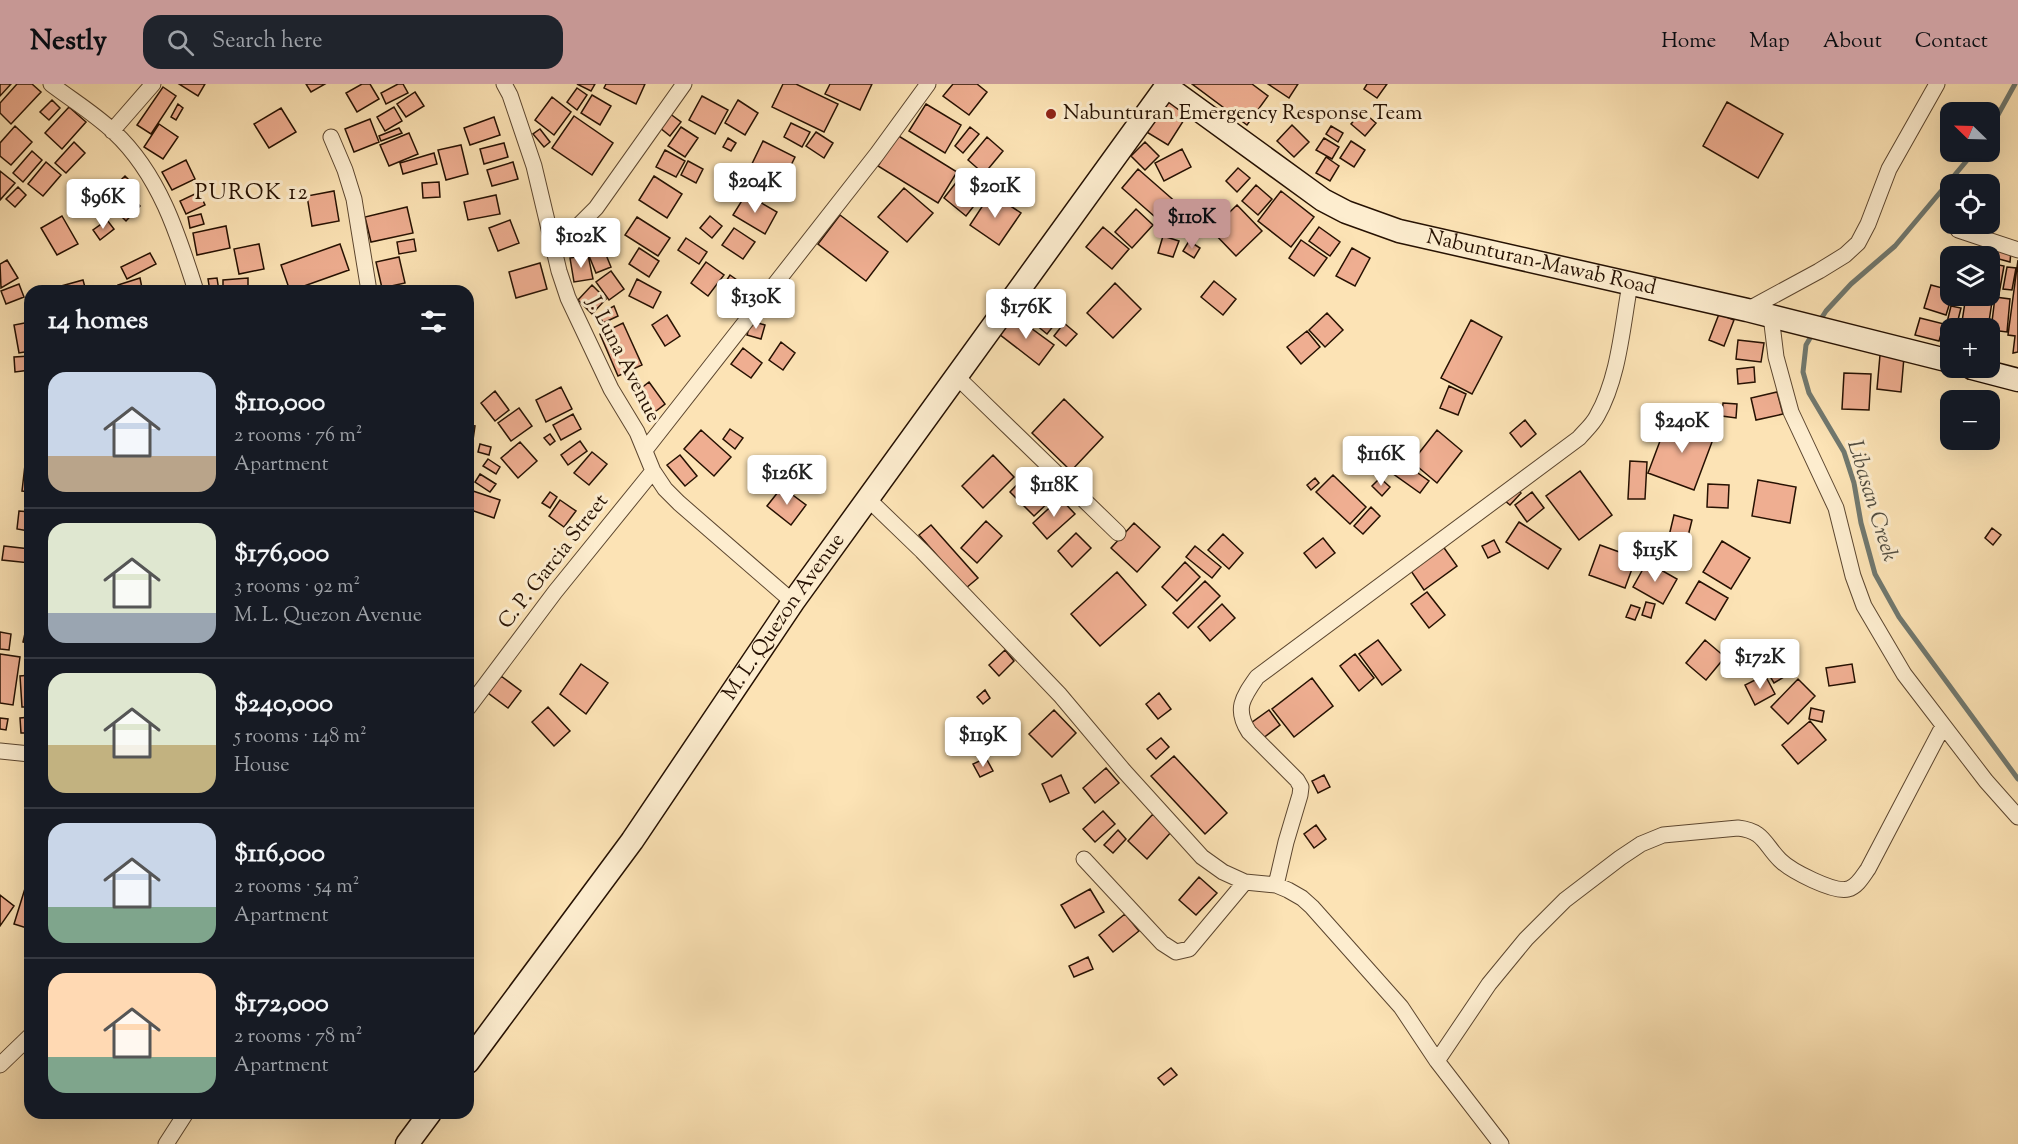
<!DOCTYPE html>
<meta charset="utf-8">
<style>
:root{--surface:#171b24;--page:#20242c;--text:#f1f3f6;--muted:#9ea1a6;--line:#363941;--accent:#c59692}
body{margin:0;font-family:"Sorts Mill Goudy",serif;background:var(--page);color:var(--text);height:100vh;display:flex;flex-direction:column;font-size:22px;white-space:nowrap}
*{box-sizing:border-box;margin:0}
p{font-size:20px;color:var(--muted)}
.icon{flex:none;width:33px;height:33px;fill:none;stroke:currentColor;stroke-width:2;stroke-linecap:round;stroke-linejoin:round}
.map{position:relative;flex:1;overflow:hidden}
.sheet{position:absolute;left:24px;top:201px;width:450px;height:834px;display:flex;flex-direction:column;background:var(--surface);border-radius:18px;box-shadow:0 6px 24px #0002}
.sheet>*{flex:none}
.needle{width:39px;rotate:293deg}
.controls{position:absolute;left:1940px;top:18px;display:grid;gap:12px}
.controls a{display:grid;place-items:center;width:60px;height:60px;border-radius:12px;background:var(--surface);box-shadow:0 6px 24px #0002;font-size:30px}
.price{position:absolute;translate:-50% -51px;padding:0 14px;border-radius:6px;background:#fff;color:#222;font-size:20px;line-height:39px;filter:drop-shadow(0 2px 3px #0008)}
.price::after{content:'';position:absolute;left:50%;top:36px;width:18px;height:14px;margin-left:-9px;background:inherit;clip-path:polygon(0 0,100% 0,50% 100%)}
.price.active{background:var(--accent);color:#111}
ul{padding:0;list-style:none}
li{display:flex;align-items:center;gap:18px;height:150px;padding:0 24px}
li+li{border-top:2px solid var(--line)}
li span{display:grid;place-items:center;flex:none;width:168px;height:120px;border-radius:18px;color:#555}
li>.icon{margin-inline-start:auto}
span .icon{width:72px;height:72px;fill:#fffc;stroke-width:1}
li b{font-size:26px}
h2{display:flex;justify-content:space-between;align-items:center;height:72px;padding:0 24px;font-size:26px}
header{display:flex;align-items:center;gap:36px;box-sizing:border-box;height:84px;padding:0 30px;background:var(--accent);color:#111}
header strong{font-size:28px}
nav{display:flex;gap:33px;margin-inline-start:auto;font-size:21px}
.search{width:420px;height:54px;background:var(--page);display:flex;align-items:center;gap:15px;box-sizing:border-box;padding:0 21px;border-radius:18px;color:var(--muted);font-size:22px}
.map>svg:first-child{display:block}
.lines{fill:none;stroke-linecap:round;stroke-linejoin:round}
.stream{stroke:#70786f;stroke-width:5}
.building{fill:#efae91;stroke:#261102;stroke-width:1.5}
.street-casing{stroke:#5c462f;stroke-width:17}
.secondary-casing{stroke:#261102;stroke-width:25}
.street{stroke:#fdedcf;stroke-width:15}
.secondary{stroke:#fdedcf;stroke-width:22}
.poi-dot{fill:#8f2418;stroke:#fdedcf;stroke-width:2}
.labels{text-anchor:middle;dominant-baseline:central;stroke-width:6;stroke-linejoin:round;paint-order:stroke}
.poi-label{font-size:21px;fill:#261102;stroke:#fdedcf;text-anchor:start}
.street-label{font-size:21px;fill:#261102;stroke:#fdedcf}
.neighbourhood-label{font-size:22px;letter-spacing:1.5px;fill:#261102;stroke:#fdedcf}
.water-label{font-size:22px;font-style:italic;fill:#514d41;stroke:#fdedcf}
</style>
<header>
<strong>Nestly</strong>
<div class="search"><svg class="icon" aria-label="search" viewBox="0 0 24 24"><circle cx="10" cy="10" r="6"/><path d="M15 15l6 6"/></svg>Search here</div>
<nav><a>Home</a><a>Map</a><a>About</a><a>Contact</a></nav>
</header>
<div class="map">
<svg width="2018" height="1060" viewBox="0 0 2018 1060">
<rect width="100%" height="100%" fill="#fce3b5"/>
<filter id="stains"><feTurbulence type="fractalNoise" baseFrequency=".00333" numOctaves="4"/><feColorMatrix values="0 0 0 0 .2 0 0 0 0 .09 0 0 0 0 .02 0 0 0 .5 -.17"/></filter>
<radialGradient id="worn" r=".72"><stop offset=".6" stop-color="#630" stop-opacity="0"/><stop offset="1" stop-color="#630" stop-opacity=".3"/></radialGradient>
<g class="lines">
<path class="stream" d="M1989,47L2015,0
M1819,238L1826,227L1851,200L1895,162L1974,68
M1813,249L1806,261L1803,288L1809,309L1844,368L1854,399L1861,439L1875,490L1899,533L2018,695"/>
</g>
<path class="building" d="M0,0H11L0,12Z
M17,0H32L41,8L11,40L0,29V19Z
M179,0H205L198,12Z
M306,0H325L311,8Z
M362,0H370L379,15L357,28L346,9Z
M398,0H403L408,9L386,20L381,9Z
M577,0H595L591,7Z
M606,0H645L636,20L604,4Z
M783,0H796L838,20L824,48L772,23Z
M830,0H872L860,26L825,10Z
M953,0H977L987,8L969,31L943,12Z
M1192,0H1252L1268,12L1247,41Z
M1268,0H1298L1289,14Z
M1367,0H1387L1377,14L1364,5Z
M163,3L176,12L151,50L137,41Z
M577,4L587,11L577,26L567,18Z
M415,8L424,22L406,33L397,20Z
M592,11L611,22L600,41L581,29Z
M702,12L728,26L715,50L689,36Z
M552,13L571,28L554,51L535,36Z
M1166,14L1189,28L1168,61L1145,47Z
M52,16L60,24L49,36L40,28Z
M738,16L758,29L745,51L725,39Z
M1727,18L1783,50L1758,94L1703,62Z
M178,20L183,24L176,36L171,33Z
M926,20L961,41L945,69L909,47Z
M69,23L86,38L62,65L45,49Z
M394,23L402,37L385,47L377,33Z
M281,24L296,48L269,64L254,40Z
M1362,27L1376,39L1365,52L1351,40Z
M669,29L681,38L670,52L659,43Z
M574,32L613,59L592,91L552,64Z
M494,33L500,51L470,61L464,44Z
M370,35L379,58L354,68L345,45Z
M791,39L810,48L802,63L784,53Z
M159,40L178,53L163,75L144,63Z
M1292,41L1309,58L1294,73L1277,57Z
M15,42L32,58L11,81L0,72V59Z
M1331,42L1343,49L1338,58L1326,50Z
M681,43L698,54L685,73L668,62Z
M970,43L979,50L963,69L955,62Z
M399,44L402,49L381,57L379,52Z
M540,45L550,58L544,63L533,50Z
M816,48L833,59L824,74L806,62Z
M409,49L418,70L389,82L380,61Z
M897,51L957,88L938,119L878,82Z
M987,53L1003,67L984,90L968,76Z
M728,54L736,59L731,67L723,63Z
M1324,54L1339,63L1332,75L1316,66Z
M763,57L795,73L782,100L750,84Z
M1351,57L1365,66L1354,83L1340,74Z
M74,58L85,69L66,89L55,79Z
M1145,58L1159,72L1145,86L1131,72Z
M504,59L508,73L484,80L480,65Z
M461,61L468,90L446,96L438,66Z
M1182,65L1191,83L1164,97L1155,79Z
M665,66L685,77L676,93L656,83Z
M32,67L42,76L23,98L13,89Z
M434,69L437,80L403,90L400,79Z
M1326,73L1339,82L1330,97L1316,89Z
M186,76L195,95L172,106L162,88Z
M688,77L703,85L696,99L681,91Z
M46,78L61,91L43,112L28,100Z
M513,78L518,95L492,102L487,86Z
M1238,84L1250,94L1237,108L1226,97Z
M1138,85L1178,120L1162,139L1122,104Z
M0,87L15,99L0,116Z
M962,91L984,109L966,132L944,114Z
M125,92L135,102L106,130L96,120Z
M654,92L682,110L667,134L639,116Z
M439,98L440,113L423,114L422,99Z
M1256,101L1272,115L1258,131L1242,117Z
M18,103L26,111L15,123L6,115Z
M904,104L933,129L907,158L878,133Z
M96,106L99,111L85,121L81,115Z
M334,107L339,137L312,142L307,112Z
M1281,107L1314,133L1291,163L1258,137Z
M199,108L205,121L186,130L180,117Z
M991,109L1021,129L999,161L970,141Z
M746,110L777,128L765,150L733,131Z
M496,111L500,130L468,136L464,118Z
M134,115L140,122L126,137L119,130Z
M1237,121L1262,147L1236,172L1211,146Z
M407,123L413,149L371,158L365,133Z
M1136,125L1153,141L1132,164L1115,148Z
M201,130L204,140L190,144L188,133Z
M840,131L888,168L866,197L818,160Z
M62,132L78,160L57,171L41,144Z
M710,132L722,142L712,154L700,144Z
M637,133L670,154L658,172L625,151Z
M107,136L114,145L100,156L93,146Z
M510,136L519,159L498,167L489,144Z
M226,142L230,164L197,171L193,149Z
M1103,143L1129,165L1112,185L1086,163Z
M1319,143L1340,158L1330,172L1309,157Z
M734,144L755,158L743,175L722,161Z
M1163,152L1179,157L1173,173L1158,169Z
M686,154L707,168L699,180L678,166Z
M414,155L416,167L399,170L397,158Z
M600,156L611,183L596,189L585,162Z
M1301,156L1327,174L1314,192L1289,174Z
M1189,157L1200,164L1194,174L1183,167Z
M259,160L264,185L239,190L234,165Z
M340,160L349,186L290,207L281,181Z
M1989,162L2011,167L2010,178L1988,172Z
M639,164L659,177L649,193L629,180Z
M1352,164L1370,174L1355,202L1336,192Z
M150,169L156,180L127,195L121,183Z
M588,171L593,195L574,198L570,174Z
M399,173L405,199L382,204L376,178Z
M7,176L18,194L1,204L0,180Z
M2018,176V268L2013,269L2015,252L2008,251Z
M706,178L724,191L708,212L691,199Z
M540,179L547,205L516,214L509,188Z
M1989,179L2004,182L1999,210L1989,208Z
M2007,183L2016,184L2012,206L2003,205Z
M611,187L624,205L609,216L596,198Z
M730,191L744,201L736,214L721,205Z
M140,194L142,204L134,207H120L118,201Z
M217,194L219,207H210L208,195Z
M248,194V207H223V196Z
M637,195L661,208L653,224L629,212Z
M83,196L86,207H43Z
M1214,197L1236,215L1223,231L1201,213Z
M1115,199L1141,225L1113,254L1087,229Z
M19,200L24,213L6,220L1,207Z
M592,201L606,215L592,230L578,216Z
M1931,201L1950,206V212H1952L1946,231L1924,224Z
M179,204V207H154V205Z
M1993,211L1988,244H1961L1966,212Z
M1995,213L2010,215L2007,248L1991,246Z
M1045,217L1062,231L1047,250L1030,236Z
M614,222L618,232L603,239L599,230Z
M1951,222L1961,224L1956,244H1950V257L1943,255Z
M1327,229L1343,246L1325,263L1309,246Z
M1719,230L1734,236L1724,262L1709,256Z
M667,231L680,252L665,262L652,241Z
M1013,231L1054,261L1039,281L999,250Z
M1920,234L1944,240L1939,257L1915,251Z
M1471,236L1502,253L1472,310L1441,294Z
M751,237L765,241L761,255L747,251Z
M30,238V267L19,269L14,241Z
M623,239L642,281L618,292L600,250Z
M1064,239L1077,250L1066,262L1054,252Z
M1307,247L1320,263L1301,280L1287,263Z
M1738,256L1764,259L1761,278L1736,275Z
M781,258L795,269L783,286L769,276Z
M743,264L762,279L751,294L731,280Z
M1880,271L1904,273L1901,308L1877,305Z
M30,272V286L15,288L14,273Z
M1754,283L1755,298L1738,300L1737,285Z
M1844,289L1871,290L1869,326L1842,325Z
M649,298L665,320L651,331L635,309Z
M1449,302L1466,310L1458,331L1440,324Z
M561,303L572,325L546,338L536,316Z
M495,307L509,326L495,337L481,319Z
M1777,308L1783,330L1756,336L1751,314Z
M1064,315L1103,353L1071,387L1032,349Z
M1723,319L1737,320L1736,334L1722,332Z
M1950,320V344L1945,343Z
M519,324L532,342L511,357L498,339Z
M573,330L581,345L561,356L553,341Z
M1669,333L1715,350L1694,406L1648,389Z
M1525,336L1536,350L1521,363L1510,349Z
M468,341L475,342L470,377L468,376Z
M730,345L743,354L735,365L723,355Z
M701,346L731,373L714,392L684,365Z
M1437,346L1462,367L1437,399L1412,378Z
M550,350L555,357L550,361L544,354Z
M580,357L587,367L568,381L561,371Z
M520,358L537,377L518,394L501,374Z
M480,360L491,363L489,371L478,368Z
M592,368L607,380L589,401L574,389Z
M680,371L697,392L685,402L667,381Z
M993,371L1014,393L983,424L962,402Z
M488,375L500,383L496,390L483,382Z
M1401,377L1429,397L1420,409L1392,389Z
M1630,377L1647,378L1645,415H1628Z
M25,381H30V408L22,407Z
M1580,387L1612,431L1579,456L1546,412Z
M1028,389L1053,414L1034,432L1010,408Z
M480,390L496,400L490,408L475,398Z
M1333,391L1366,423L1350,440L1316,408Z
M1315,394L1319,399L1311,406L1307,401Z
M1380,394L1390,403L1382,412L1372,402Z
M1758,396L1796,403L1790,439L1752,432Z
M1708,400L1729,401L1728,424L1707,423Z
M782,403L806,421L791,441L767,422Z
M1515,404L1521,409L1510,421L1504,416Z
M473,407L500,416L494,434L468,425Z
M550,408L557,413L550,424L542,419Z
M1532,408L1544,424L1527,438L1515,421Z
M1060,414L1075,430L1047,455L1033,439Z
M560,416L576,427L564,443L549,432Z
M1371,423L1380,432L1363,450L1354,442Z
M19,427L30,428L29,447L17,445Z
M1674,431L1692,436L1687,456L1669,452Z
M986,437L1002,452L977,479L961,464Z
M1519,438L1561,465L1548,485L1506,458Z
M1134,439L1160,463L1137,488L1111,464Z
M931,441L978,494L966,504L919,451Z
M1992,444L2001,451L1993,461L1985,454Z
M1076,449L1091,464L1072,483L1058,467Z
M1223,450L1243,469L1229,485L1208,466Z
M1323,454L1335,469L1316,484L1304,469Z
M1494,456L1500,468L1488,474L1482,462Z
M1722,457L1750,474L1731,505L1703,488Z
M1442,461L1457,482L1424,506L1409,484Z
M1600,461L1636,474L1625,504L1589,491Z
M4,462L30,465V479L2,476Z
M1195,462L1221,483L1212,494L1186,473Z
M1669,467L1685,474L1678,486L1663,479Z
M1185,478L1200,493L1177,517L1162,503Z
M1647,478L1677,495L1663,520L1633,503Z
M1117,488L1146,521L1100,562L1071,530Z
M1205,497L1220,512L1188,544L1173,529Z
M1699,497L1728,514L1715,536L1686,519Z
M1427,508L1445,531L1429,544L1411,520Z
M1646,518L1655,520L1651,534L1642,531Z
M1222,520L1235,534L1210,557L1198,543Z
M1631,521L1640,524L1635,536L1626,533Z
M30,528V560L23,558Z
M0,548L11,550L9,566L0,565Z
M1378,556L1401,586L1382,601L1359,570Z
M1705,556L1725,573L1706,596L1686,579Z
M1005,566L1014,577L999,592L989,581Z
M0,570L20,573L13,621L0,619Z
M1355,570L1374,594L1359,607L1340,582Z
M1783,573L1792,588L1774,599L1765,584Z
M581,580L608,599L586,630L560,610Z
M1852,580L1855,598L1829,602L1826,584Z
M30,591V623H22L20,592Z
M1765,591L1775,610L1755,621L1745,601Z
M501,592L521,607L508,624L488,609Z
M1312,594L1333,622L1294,653L1272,625Z
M1798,595L1815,612L1788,640L1771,623Z
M985,606L990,614L983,620L977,613Z
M1159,609L1171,625L1158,635L1146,620Z
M548,623L570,647L554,662L532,638Z
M1811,624L1824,627L1822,638L1809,635Z
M1054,626L1076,649L1052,673L1029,650Z
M1269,626L1280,641L1262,655L1251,639Z
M30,633V649H21L20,634Z
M0,634L8,635L6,646L0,645Z
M1810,637L1826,656L1798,680L1782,661Z
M1161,654L1169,663L1156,675L1147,665Z
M1174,672L1227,729L1205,750L1151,692Z
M986,674L993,687L980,693L973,680Z
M1106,684L1119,699L1095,719L1083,704Z
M1061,691L1069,709L1050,718L1042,700Z
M1324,691L1330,703L1318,709L1312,697Z
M1103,727L1115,740L1095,758L1083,745Z
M1153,730L1172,747L1147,775L1128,757Z
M1316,741L1326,755L1314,764L1304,750Z
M1118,746L1126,755L1113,769L1104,761Z
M1199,793L1217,809L1196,831L1179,816Z
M27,798L30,799V845L14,840Z
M1090,805L1104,828L1075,844L1061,821Z
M0,811L14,822L0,842Z
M1125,830L1139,847L1113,868L1099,851Z
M1088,873L1093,885L1074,893L1069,882Z
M1171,984L1177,991L1164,1001L1158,994Z"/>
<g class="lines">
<g class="street-casing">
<path id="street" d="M51,0C72,16 95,30 114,48C159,90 178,150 196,207
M504,0L510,11L534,82L559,187L568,214L611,305L637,348L653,387L665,405L679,419L793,518
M112,47L153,0
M331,53L345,86L354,115L369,207
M1958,146L2018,166
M552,153L577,143L596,124L684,0
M1747,226L1819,187L1845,171L1858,159L1868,140L1889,85L1937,0
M1771,232L1776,273L1791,328L1836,424L1853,492L1864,522L1904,590L1986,697L2018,733
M956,292L1118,449
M645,366L877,70L928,0
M868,415L922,467L1060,611L1124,687L1202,773L1223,788L1245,798L1276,801L1288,806L1302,814L1312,823L1401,923L1437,977L1501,1060
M468,624L555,508L653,387
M0,667L30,670
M1084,775L1162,859L1176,868L1189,865L1245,798
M1276,801L1286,758L1300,711L1301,703L1297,696L1249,648C1234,625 1243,613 1257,593L1579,354C1585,347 1593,340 1597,332C1619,293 1622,244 1630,200
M1437,977L1489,900L1526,855L1565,816L1620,774L1641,760L1663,751L1738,744C1764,747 1764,760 1780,776C1791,787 1834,809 1848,805C1857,803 1863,792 1868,785L1943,642
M0,981L30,952
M166,1060L186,1029"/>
</g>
<g class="secondary-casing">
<g id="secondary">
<path id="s1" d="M1166,2L1323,116L1346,128L1399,147L1747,226L1950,277"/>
<path d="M1972,284L2018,296"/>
<path id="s2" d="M468,978L632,757L793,518L1168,0"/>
<path d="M407,1060L430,1029"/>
</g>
</g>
<use href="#street" class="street"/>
<use href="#secondary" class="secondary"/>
</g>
<circle class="poi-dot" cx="1051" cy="30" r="6"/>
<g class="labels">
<g class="poi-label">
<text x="1063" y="30">Nabunturan Emergency Response Team</text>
</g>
<g class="street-label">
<text stroke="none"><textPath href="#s1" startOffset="422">Nabunturan-Mawab Road</textPath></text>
<text transform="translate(623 276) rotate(63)">J. Luna Avenue</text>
<text transform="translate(554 478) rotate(-52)">C. P. Garcia Street</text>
<text stroke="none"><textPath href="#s2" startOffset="546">M. L. Quezon Avenue</textPath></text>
</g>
<g class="neighbourhood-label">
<text x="252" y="110">PUROK 12</text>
</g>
<g class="water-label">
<text transform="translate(1871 417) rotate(73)">Libasan Creek</text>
</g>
</g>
<rect width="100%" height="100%" filter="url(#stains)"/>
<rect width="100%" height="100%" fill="url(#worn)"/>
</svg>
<div class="controls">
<a><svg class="needle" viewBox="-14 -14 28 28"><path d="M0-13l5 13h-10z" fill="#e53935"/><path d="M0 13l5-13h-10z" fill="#9ea1a6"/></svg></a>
<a><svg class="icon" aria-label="locate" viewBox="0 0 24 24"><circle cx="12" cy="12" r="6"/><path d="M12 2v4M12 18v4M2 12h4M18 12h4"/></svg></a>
<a><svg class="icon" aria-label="layers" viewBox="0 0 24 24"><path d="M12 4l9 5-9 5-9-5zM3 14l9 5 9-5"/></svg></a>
<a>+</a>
<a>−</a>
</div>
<b class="price" style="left:755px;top:130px">$204K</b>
<b class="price" style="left:995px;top:135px">$201K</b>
<b class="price" style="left:103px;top:146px">$96K</b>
<b class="price active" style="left:1192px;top:166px">$110K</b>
<b class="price" style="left:581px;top:185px">$102K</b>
<b class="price" style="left:756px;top:246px">$130K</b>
<b class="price" style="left:1026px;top:256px">$176K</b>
<b class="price" style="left:1682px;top:370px">$240K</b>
<b class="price" style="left:1381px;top:403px">$116K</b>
<b class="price" style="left:787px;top:422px">$126K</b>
<b class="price" style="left:1054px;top:434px">$118K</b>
<b class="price" style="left:1655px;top:499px">$115K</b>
<b class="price" style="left:1760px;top:606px">$172K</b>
<b class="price" style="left:983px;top:684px">$119K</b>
<section class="sheet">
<h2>14 homes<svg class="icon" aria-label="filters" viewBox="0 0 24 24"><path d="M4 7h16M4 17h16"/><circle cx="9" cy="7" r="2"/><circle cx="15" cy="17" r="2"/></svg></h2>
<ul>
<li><span style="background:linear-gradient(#c9d6e8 70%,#b9a48a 0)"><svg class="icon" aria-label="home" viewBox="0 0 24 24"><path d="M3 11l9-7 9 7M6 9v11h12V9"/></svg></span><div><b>$110,000</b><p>2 rooms · 76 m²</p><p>Apartment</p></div></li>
<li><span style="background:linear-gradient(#dfe7d0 75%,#9aa5b1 0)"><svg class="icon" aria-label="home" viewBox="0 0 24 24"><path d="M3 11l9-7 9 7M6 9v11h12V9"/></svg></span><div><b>$176,000</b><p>3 rooms · 92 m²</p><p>M. L. Quezon Avenue</p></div></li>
<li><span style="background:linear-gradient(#dfe7d0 60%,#c2b280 0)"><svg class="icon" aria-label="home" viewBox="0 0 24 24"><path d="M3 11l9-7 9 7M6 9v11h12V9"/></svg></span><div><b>$240,000</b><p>5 rooms · 148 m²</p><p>House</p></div></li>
<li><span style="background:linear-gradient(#c9d6e8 70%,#7fa58c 0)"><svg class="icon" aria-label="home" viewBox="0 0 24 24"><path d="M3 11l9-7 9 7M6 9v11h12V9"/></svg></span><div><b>$116,000</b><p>2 rooms · 54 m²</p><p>Apartment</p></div></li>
<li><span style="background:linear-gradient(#ffd9b3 70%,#7fa58c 0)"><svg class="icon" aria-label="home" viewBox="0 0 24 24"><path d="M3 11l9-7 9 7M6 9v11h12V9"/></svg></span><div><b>$172,000</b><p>2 rooms · 78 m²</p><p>Apartment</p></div></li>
</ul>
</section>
</div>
